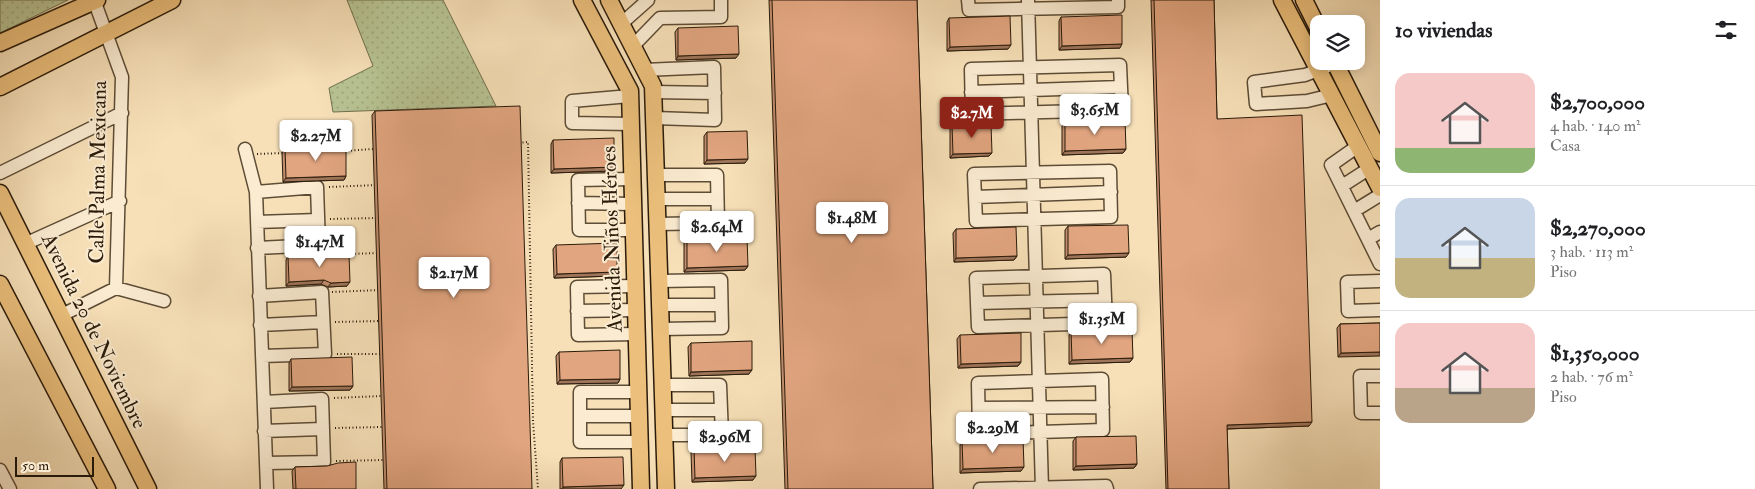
<!DOCTYPE html>
<html lang="es">
<meta charset="utf-8">
<style>
:root{--surface:#fff;--page:#f2f2f2;--text:#202124;--muted:#757577;--line:#e0e0e0;--accent:#8f2418}
body{margin:0;font-family:"IM FELL Double Pica",serif;background:var(--page);color:var(--text);height:100vh;display:flex;flex-direction:column;font-size:19px;white-space:nowrap}
*{box-sizing:border-box;margin:0}
p{font-size:16px;color:var(--muted)}
.icon{flex:none;width:28px;height:28px;fill:none;stroke:currentColor;stroke-width:2;stroke-linecap:round;stroke-linejoin:round}
.map{position:relative;flex:1;overflow:hidden}
.panel{display:flex;flex-direction:column;background:var(--surface);width:375px}
.panel>*{flex:none}
.controls{position:absolute;left:1310px;top:15px;display:grid;gap:10px}
.controls a{display:grid;place-items:center;width:55px;height:55px;border-radius:10px;background:var(--surface);box-shadow:0 2px 12px #0003;font-size:25px}
.scale{position:absolute;left:15px;bottom:12px;width:79px;box-sizing:border-box;padding-left:5px;border:2px solid #2a1b0a;border-top:0;font-size:14px;line-height:18px;white-space:nowrap;color:#2a1b0a;-webkit-text-stroke:4px #faebd1;paint-order:stroke}
.price{position:absolute;translate:-50% -42px;padding:0 11px;border-radius:5px;background:#fff;color:#222;font-size:16px;line-height:32px;filter:drop-shadow(0 1px 2px #0008)}
.price::after{content:'';position:absolute;left:50%;top:30px;width:15px;height:11px;margin-left:-8px;background:inherit;clip-path:polygon(0 0,100% 0,50% 100%)}
.price.selected{background:var(--accent);color:#fff}
ul{padding:0;list-style:none}
li{display:flex;align-items:center;gap:15px;height:125px;padding:0 15px}
li+li{border-top:1px solid var(--line)}
li span{display:grid;place-items:center;flex:none;width:140px;height:100px;border-radius:15px;color:#555}
li>.icon{margin-inline-start:auto}
span .icon{width:60px;height:60px;fill:#fffc;stroke-width:1}
li b{font-size:21px}
h2{display:flex;justify-content:space-between;align-items:center;height:60px;padding:0 15px;font-size:21px}
main{display:flex;flex:1;min-height:0}
.map>svg:first-child{display:block}
.grass{fill:url(#grass-dots);stroke:#706f4e}
.lines{fill:none;stroke-linecap:round;stroke-linejoin:round}
.minor-casing{stroke:#5d4c36;stroke-width:15}
.major-casing{stroke:#2a1b0a;stroke-width:19}
.path{stroke:#2a1b0a;stroke-width:2;stroke-dasharray:1 2.5;stroke-linecap:butt}
.minor{stroke:#faebd1;stroke-width:12}
.major{stroke:#ecc07c;stroke-width:16}
.wall{fill:#c28e6e;stroke:#2a1b0a}
.shaded-wall{fill:#9e745a;stroke:#2a1b0a}
.building{fill:#e1a580;stroke:#2a1b0a}
.labels{text-anchor:middle;dominant-baseline:central;stroke-width:4;stroke-linejoin:round;paint-order:stroke}
.street-label{font-size:21px;fill:#2a1b0a;stroke:#faebd1}
</style>
<main>
<div class="map">
<svg width="1380" height="489" viewBox="0 0 1380 489">
<defs>
<pattern id="grass-dots" width="8" height="8" patternUnits="userSpaceOnUse" patternTransform="scale(1.25)"><rect width="8" height="8" fill="#b7c393"/><path d="M2 2h.1M6 6h.1" fill="none" stroke="#9ea77d" stroke-width="1.8" stroke-linecap="round"/></pattern>
</defs>
<rect width="100%" height="100%" fill="#f7e0b8"/>
<filter id="stains"><feTurbulence type="fractalNoise" baseFrequency=".004" numOctaves="4"/><feColorMatrix values="0 0 0 0 .2 0 0 0 0 .09 0 0 0 0 .02 0 0 0 .5 -.17"/></filter>
<radialGradient id="worn" r=".72"><stop offset=".6" stop-color="#630" stop-opacity="0"/><stop offset="1" stop-color="#630" stop-opacity=".3"/></radialGradient>
<path class="grass" d="M0,0H68L0,33Z
M347,0H443L496,106L333,112L329,88L373,66Z"/>
<g class="lines">
<g class="minor-casing">
<path id="minor" d="M94,0L122,77L116,288
M968,0L969,10L1118,7V0
M1028,0L1042,489
M621,24L648,0
M632,47L660,18L721,17V0
M1120,65L1122,110L972,114L971,69Z
M1326,67L1305,75L1254,82L1256,104L1307,101L1332,95
M644,70L714,67L715,120L654,118
M653,92L715,93
M971,92L1121,87
M630,96L572,101V123L630,124
M1358,146L1331,165L1380,264
M245,149L256,192L267,489
M1110,171L1111,217L976,221L974,174Z
M0,173L122,113
M655,175H717L718,223L657,224
M632,179L578,180L579,230H633
M1342,186L1370,168
M256,192L317,187L319,245L257,248
M975,197L1111,192
M656,199H717
M578,203L632,204
M1354,211L1380,195
M257,222L318,220
M1368,239L1380,232
M27,243L120,201
M1104,274L1106,323L978,327L976,278Z
M659,281L721,280L722,328L660,329
M1380,281L1347,282L1348,311L1380,310
M634,286L577,287L578,335L636,334
M259,296L322,292L325,354L262,356
M977,303L1105,300
M660,305H721
M577,311L635,310
M60,316L116,288L164,301
M260,325L323,322
M1380,376H1360L1361,413H1380
M1102,379L1103,430L979,434L978,383Z
M662,385H720L722,435H664
M638,392H580V442H639
M264,402L322,399L324,462L266,463
M979,408L1103,407
M663,410H721
M580,416H638
M264,431L322,429
M0,470L10,489
M980,489L1106,486L1107,489"/>
</g>
<g class="major-casing">
<path id="major" d="M582,0L630,91L641,489
M609,0L653,86L666,489
M1282,0L1380,188
M1304,0L1319,30
M0,43L97,0
M1334,61L1380,153
M0,87L172,0
M0,193L148,489
M0,284L107,489"/>
</g>
<path class="path" d="M519,143L528,142L533,421L538,489
M344,151L374,149
M257,154L284,153
M329,187L377,185
M330,219L378,218
M348,254L378,253
M332,292L380,290
M335,322L381,321
M337,354H382
M334,398L382,396
M335,428L382,427
M336,461L384,460"/>
<use href="#minor" class="minor"/>
<use href="#major" class="major"/>
</g>
<path class="wall" d="M769,0H917L933,489H785Z
M1151,0H1214L1217,119L1309,426L1227,429L1229,489H1166Z
M1061,17L1120,48L1059,50V21Z
M949,18L1008,49L947,51V22Z
M678,28L736,58L676,60L675,32Z
M375,111L532,489H384L372,115Z
M1065,122L1126,149L1123,153L1062,155V126Z
M952,125L989,156L950,158V129Z
M707,132L745,163L704,164V136Z
M553,140L614,167L612,171L551,173V144Z
M285,149L346,176L344,180L283,182L282,153Z
M1068,226L1126,257L1065,259V230Z
M956,229L1017,256L1014,260L954,262L953,233Z
M687,239L748,266L745,270L684,272V243Z
M556,245L615,276L554,278L553,249Z
M288,256L347,286L328,287L321,284L286,286V260Z
M1380,323L1338,357L1337,328L1340,324Z
M1071,331L1133,358L1130,362L1069,364V335Z
M960,335L1021,362L1018,366L958,368L957,339Z
M691,343L749,374L689,376L688,347Z
M559,352L620,379L618,383L557,384L556,356Z
M291,359L353,386L350,390L289,391V363Z
M1076,437L1137,464L1134,468L1073,470V441Z
M962,441L1021,471L960,473V445Z
M694,449L753,480L692,482L691,453Z
M562,458L621,489H560V462Z
M327,466L356,489H293L292,471L295,467Z"/>
<path class="shaded-wall" d="M1122,44L1120,48L1059,50L1062,46Z
M1011,45L1008,49L947,51L950,47Z
M739,54L736,58L676,60L678,56Z
M1126,149L1123,153L1062,155L1065,151Z
M992,153L989,156L950,158L953,154Z
M748,159L745,163L704,164L707,160Z
M614,167L612,171L551,173L554,169Z
M346,176L344,180L283,182L286,178Z
M1129,253L1126,257L1065,259L1068,255Z
M1017,256L1014,260L954,262L956,258Z
M748,266L745,270L684,272L687,268Z
M617,272L615,276L554,278L557,274Z
M324,280L321,284L286,286L289,282Z
M350,282L347,286L328,287L331,283Z
M1380,352V356L1338,357L1341,353Z
M1133,358L1130,362L1069,364L1072,360Z
M1021,362L1018,366L958,368L961,364Z
M752,370L749,374L689,376L691,372Z
M620,379L618,383L557,384L560,380Z
M353,386L350,390L289,391L292,387Z
M1312,422L1309,426L1225,429L1227,425Z
M1137,464L1134,468L1073,470L1076,466Z
M1024,467L1021,471L960,473L963,469Z
M756,476L753,480L692,482L695,478Z
M624,485L621,489H562L563,487Z"/>
<path class="building" d="M772,0H917L933,489H788Z
M1154,0H1214L1217,119L1302,115L1312,422L1227,425L1229,489H1168Z
M1122,15V44L1062,46L1061,17Z
M1010,16L1011,45L950,47L949,18Z
M738,26L739,54L678,56V28Z
M520,106L532,489H387L375,111Z
M1125,120L1126,149L1065,151V122Z
M991,124L992,153L953,154L952,125Z
M747,131L748,159L707,160V132Z
M614,138V167L554,169L553,140Z
M346,147V176L286,178L285,149Z
M1128,225L1129,253L1068,255V226Z
M1016,227L1017,256L956,258V229Z
M747,237L748,266L687,268V239Z
M617,243V272L557,274L556,245Z
M349,254L350,282L331,283L324,280L289,282L288,256Z
M1380,323V352L1341,353L1340,324Z
M1132,330L1133,358L1072,360L1071,331Z
M1021,333V362L961,364L960,335Z
M752,341V370L691,372V343Z
M620,350V379L560,380L559,352Z
M352,357L353,386L292,387L291,359Z
M1136,436L1137,464L1076,466V437Z
M1023,439L1024,467L963,469L962,441Z
M755,448L756,476L695,478L694,449Z
M623,457L624,485L563,487L562,458Z
M356,462V489H296L295,467L327,466L338,463Z"/>
<g class="labels">
<g class="street-label">
<text transform="translate(98 172) rotate(-89)">Calle Palma Mexicana</text>
<text transform="translate(612 239) rotate(-92)">Avenida Niños Héroes</text>
<text transform="translate(94 331) rotate(64)">Avenida 20 de Noviembre</text>
</g>
</g>
<rect width="100%" height="100%" filter="url(#stains)"/>
<rect width="100%" height="100%" fill="url(#worn)"/>
</svg>
<div class="controls">
<a><svg class="icon" aria-label="layers" viewBox="0 0 24 24"><path d="M12 4l9 5-9 5-9-5zM3 14l9 5 9-5"/></svg></a>
</div>
<div class="scale">50 m</div>
<b class="price" style="left:1095px;top:136px">$3.65M</b>
<b class="price selected" style="left:972px;top:139px">$2.7M</b>
<b class="price" style="left:316px;top:162px">$2.27M</b>
<b class="price" style="left:852px;top:244px">$1.48M</b>
<b class="price" style="left:717px;top:253px">$2.64M</b>
<b class="price" style="left:320px;top:268px">$1.47M</b>
<b class="price" style="left:454px;top:299px">$2.17M</b>
<b class="price" style="left:1102px;top:345px">$1.35M</b>
<b class="price" style="left:993px;top:454px">$2.29M</b>
<b class="price" style="left:725px;top:463px">$2.96M</b>
</div>
<section class="panel">
<h2>10 viviendas<svg class="icon" aria-label="filters" viewBox="0 0 24 24"><path d="M4 7h16M4 17h16"/><circle cx="9" cy="7" r="2"/><circle cx="15" cy="17" r="2"/></svg></h2>
<ul>
<li><span style="background:linear-gradient(#f6c9c9 75%,#8fb573 0)"><svg class="icon" aria-label="home" viewBox="0 0 24 24"><path d="M3 11l9-7 9 7M6 9v11h12V9"/></svg></span><div><b>$2,700,000</b><p>4 hab. · 140 m²</p><p>Casa</p></div></li>
<li><span style="background:linear-gradient(#c9d6e8 60%,#c2b280 0)"><svg class="icon" aria-label="home" viewBox="0 0 24 24"><path d="M3 11l9-7 9 7M6 9v11h12V9"/></svg></span><div><b>$2,270,000</b><p>3 hab. · 113 m²</p><p>Piso</p></div></li>
<li><span style="background:linear-gradient(#f6c9c9 65%,#b9a48a 0)"><svg class="icon" aria-label="home" viewBox="0 0 24 24"><path d="M3 11l9-7 9 7M6 9v11h12V9"/></svg></span><div><b>$1,350,000</b><p>2 hab. · 76 m²</p><p>Piso</p></div></li>
</ul>
</section>
</main>
